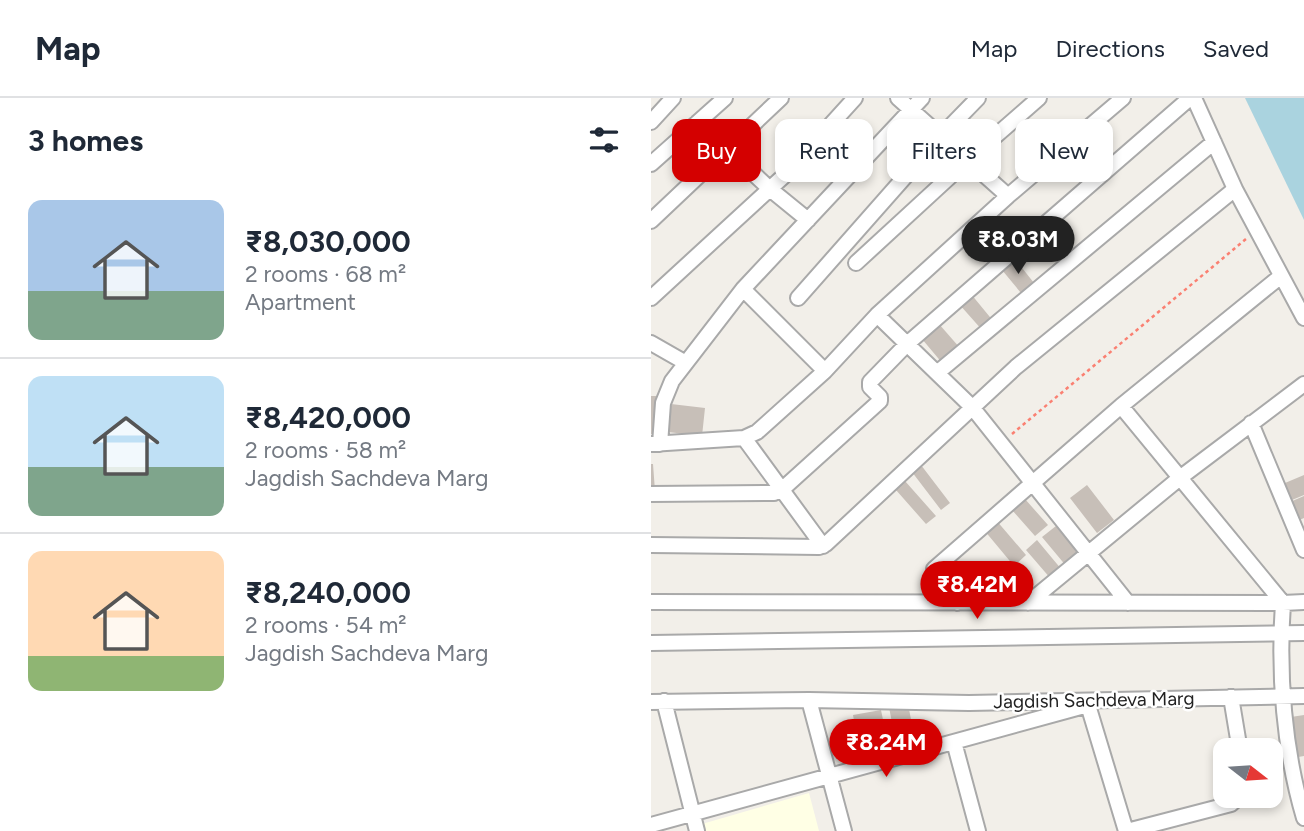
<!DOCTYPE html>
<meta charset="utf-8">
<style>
:root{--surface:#fff;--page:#f6f6f7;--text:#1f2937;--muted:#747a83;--line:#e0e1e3;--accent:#d40000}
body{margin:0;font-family:Figtree,sans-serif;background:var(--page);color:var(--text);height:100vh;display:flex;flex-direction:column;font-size:26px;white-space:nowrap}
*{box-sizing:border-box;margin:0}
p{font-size:23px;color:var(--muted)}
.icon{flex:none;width:38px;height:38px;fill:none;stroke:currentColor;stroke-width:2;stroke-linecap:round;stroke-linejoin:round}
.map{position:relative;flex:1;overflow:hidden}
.sheet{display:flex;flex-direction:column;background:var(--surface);width:651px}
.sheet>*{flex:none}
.banner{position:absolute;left:21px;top:21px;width:527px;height:63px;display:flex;gap:14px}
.needle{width:46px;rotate:107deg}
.tools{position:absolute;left:562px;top:640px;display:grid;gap:14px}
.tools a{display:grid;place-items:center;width:70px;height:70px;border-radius:14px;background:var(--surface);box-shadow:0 4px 10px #0003;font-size:35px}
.price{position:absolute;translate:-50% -60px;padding:0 16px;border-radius:24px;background:var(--accent);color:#fff;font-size:23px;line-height:46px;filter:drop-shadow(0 2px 4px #0008)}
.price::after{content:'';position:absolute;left:50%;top:42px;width:21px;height:16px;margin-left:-10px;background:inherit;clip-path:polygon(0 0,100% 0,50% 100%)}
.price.selected{background:#222;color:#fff}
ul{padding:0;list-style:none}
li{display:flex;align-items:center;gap:21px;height:175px;padding:0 28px}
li+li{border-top:2px solid var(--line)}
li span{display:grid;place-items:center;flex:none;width:196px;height:140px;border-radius:14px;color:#555}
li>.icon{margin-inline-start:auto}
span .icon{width:84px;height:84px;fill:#fffc;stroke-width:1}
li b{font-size:30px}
h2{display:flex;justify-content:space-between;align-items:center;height:84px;padding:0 28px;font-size:30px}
.tag{padding:0 24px;border-radius:14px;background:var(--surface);box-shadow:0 4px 10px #0003;font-size:24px;line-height:63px}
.tag.selected{background:var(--accent);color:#fff}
header{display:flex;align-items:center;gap:42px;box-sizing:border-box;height:98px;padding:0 35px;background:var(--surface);border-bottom:2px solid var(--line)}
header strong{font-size:33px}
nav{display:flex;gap:38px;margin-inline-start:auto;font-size:24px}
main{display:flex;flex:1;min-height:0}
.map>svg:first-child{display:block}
.education{fill:#ffffe5}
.water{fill:#aad3df}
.building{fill:#c7bfb8}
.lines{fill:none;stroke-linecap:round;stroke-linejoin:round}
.street-casing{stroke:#a9a9a9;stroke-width:18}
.path{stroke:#fa8072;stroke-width:2.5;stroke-dasharray:3.5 3.5;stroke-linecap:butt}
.street{stroke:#fff;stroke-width:14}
.labels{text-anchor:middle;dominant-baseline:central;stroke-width:5;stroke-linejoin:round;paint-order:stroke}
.street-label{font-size:19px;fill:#222;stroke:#fff}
</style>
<header>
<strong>Map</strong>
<nav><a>Map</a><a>Directions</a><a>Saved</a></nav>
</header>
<main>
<section class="sheet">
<h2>3 homes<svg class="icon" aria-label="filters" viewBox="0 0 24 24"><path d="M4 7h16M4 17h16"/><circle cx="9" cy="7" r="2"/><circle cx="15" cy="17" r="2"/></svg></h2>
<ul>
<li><span style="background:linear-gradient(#a9c7e8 65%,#7fa58c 0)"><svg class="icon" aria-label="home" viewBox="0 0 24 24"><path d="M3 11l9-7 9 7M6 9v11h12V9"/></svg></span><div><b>₹8,030,000</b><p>2 rooms · 68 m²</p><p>Apartment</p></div></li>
<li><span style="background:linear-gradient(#bfe0f5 65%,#7fa58c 0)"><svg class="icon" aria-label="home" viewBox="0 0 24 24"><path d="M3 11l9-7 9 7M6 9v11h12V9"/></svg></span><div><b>₹8,420,000</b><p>2 rooms · 58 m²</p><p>Jagdish Sachdeva Marg</p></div></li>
<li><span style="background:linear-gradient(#ffd9b3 75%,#8fb573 0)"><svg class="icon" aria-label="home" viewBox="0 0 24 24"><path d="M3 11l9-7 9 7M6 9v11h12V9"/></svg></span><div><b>₹8,240,000</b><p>2 rooms · 54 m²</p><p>Jagdish Sachdeva Marg</p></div></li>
</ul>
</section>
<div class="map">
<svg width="653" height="733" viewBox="0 0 653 733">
<rect width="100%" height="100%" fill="#f2efe9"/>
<path class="education" d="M158,695L168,733H53L51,726Z"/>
<path class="water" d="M594,0H653V122Z"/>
<path class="building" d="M364,161L383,185L370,195L351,172Z
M320,196L343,224L332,233L308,206Z
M288,226L309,250L292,266L271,241Z
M0,298H12L10,336H0Z
M20,306L54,310L51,338L17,334Z
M0,366H2L4,393H0Z
M270,367L299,405L290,412L261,374Z
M653,377V397L641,402L634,385Z
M254,383L285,418L275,426L245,392Z
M436,387L463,422L446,435L419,400Z
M653,398V420L646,423L639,404Z
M374,401L397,427L384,438L361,412Z
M345,422L375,457L363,468L333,432Z
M405,428L429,457L416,469L391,439Z
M386,442L411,472L400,481L375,452Z
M257,606L265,647L246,651L238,609Z
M230,612L237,646L208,651L202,617Z
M653,617V658L647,659L640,619Z"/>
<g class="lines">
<g class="street-casing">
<path id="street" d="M247,0L357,98
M0,24L22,0
M47,24L119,91L157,122
M0,66L74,0
M584,91L653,220
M0,123L130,0
M205,165L317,62L388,0
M92,191L174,273
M0,200L135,76L204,0
M147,200L290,38L327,0
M226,217L321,309L477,505
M0,245L35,265
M286,275L563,44
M600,325L653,452
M93,340L172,448
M0,346L93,340L106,334L174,273L226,217L357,98L472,0
M9,346L12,305L21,283L92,191L271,0
M0,396L123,395L136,387L229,303V299L219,289V284L256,246L539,0
M0,447L168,449L175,446L365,269L584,91L543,0
M0,504L632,505L470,308
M653,504L632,505C627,576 633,652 653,720
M306,505L283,471L470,308L630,178
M377,505L530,379L653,286
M0,545L653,535
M580,599L589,653
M158,602L193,733
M13,603L46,733
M0,604L158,602L318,605L653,598
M437,607L475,733
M303,644L327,733
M0,727L437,607
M476,733L580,706L589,698"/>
</g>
<path class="path" d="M361,336L595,141"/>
<use href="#street" class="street"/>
</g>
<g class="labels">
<g class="street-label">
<text transform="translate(443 602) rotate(-1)">Jagdish Sachdeva Marg</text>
</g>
</g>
</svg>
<div class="tools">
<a><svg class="needle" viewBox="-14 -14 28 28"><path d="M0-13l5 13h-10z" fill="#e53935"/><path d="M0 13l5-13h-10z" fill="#747a83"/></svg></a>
</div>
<b class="price selected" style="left:367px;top:178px">₹8.03M</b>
<b class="price" style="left:326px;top:523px">₹8.42M</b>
<b class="price" style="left:235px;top:681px">₹8.24M</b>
<div class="banner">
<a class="tag selected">Buy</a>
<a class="tag">Rent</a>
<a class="tag">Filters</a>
<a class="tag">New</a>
</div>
</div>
</main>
